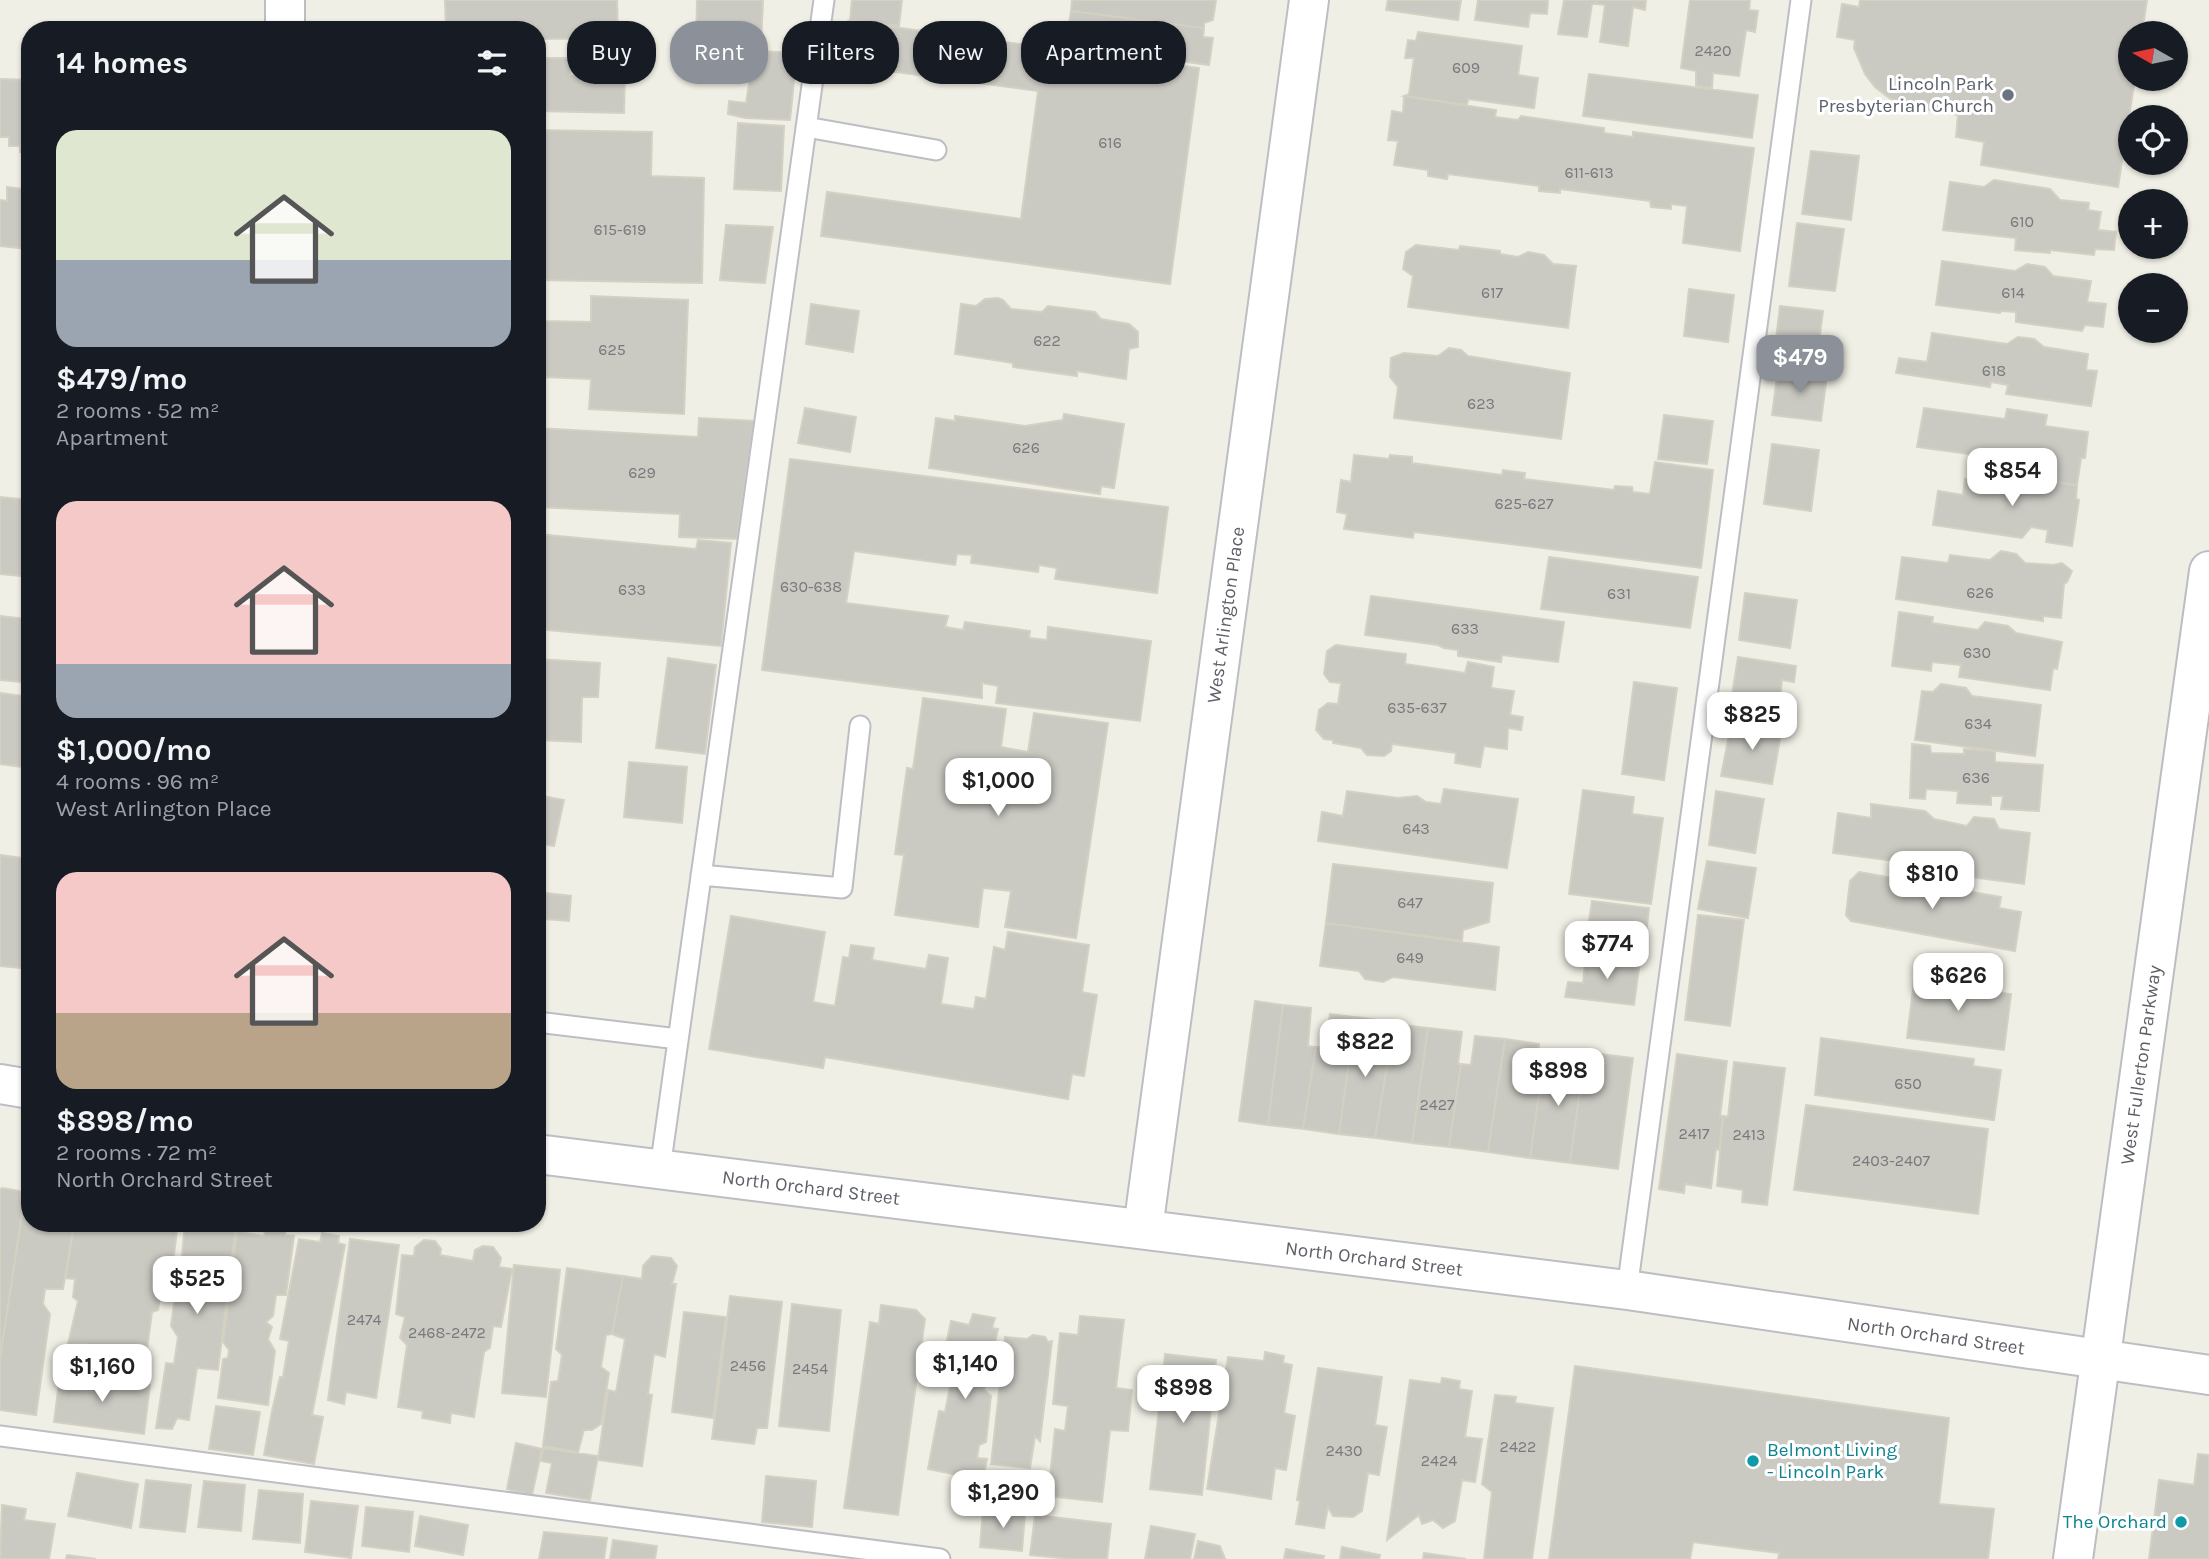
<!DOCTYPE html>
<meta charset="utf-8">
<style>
:root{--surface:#171b24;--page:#20242c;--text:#f1f3f6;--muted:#9ea1a6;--accent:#8c9099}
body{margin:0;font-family:Karla,sans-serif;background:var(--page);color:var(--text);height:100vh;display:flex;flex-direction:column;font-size:26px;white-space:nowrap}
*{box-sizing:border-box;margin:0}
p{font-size:23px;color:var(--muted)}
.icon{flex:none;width:38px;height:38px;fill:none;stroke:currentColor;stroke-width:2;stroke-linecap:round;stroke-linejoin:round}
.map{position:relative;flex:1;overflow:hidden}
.sheet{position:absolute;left:21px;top:21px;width:525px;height:1211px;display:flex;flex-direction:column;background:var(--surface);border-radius:28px;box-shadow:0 2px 5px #0004}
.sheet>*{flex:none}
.banner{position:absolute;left:567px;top:21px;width:665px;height:63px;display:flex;gap:14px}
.needle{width:46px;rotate:279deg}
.tools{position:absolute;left:2118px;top:21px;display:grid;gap:14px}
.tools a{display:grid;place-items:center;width:70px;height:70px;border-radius:50%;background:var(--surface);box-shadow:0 2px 5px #0004;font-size:35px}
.price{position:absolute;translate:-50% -60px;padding:0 16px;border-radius:14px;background:#fff;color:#222;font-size:23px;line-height:46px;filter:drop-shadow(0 2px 4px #0008)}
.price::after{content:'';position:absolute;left:50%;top:42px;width:21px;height:16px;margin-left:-10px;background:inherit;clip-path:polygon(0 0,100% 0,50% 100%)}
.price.current{background:var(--accent);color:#fff}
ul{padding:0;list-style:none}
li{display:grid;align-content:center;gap:14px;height:371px;padding:0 35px}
li span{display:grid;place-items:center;height:217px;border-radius:21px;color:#555}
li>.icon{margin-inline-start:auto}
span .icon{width:126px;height:126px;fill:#fffc;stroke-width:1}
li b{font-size:30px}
h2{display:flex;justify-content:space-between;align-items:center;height:84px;padding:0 35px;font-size:30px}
.pill{padding:0 24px;border-radius:28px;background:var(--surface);box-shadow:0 2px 5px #0004;font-size:24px;line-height:63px}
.pill.current{background:var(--accent);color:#fff}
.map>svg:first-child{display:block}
.building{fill:#cac9c2;stroke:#d4d1c3;stroke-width:2}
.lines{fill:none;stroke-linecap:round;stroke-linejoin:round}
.service-casing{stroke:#bdbec4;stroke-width:23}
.minor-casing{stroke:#bdbec4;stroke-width:42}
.secondary-casing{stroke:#bbbdc3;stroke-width:42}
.service{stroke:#fff;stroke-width:19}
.minor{stroke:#fff;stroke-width:38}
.secondary{stroke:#fff;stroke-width:38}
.worship-dot{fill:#6b7280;stroke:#fff;stroke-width:2.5}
.culture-dot{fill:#0f9aa8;stroke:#fff;stroke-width:2.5}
.labels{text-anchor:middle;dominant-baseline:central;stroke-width:6;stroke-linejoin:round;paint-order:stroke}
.number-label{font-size:16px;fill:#787a7d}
.worship-label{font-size:19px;fill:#5b616d;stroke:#fff;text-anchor:end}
.street-label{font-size:19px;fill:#5d6066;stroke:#fff}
.culture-label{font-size:19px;fill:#0d838f;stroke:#fff;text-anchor:start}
</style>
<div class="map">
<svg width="2209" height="1559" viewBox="0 0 2209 1559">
<rect width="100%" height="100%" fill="#f0efe5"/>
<path class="building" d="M445,0H617L618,38L537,39V30H446Z
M697,0H763L761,45L696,43Z
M852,0H902L899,26L850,20Z
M1072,0H1216L1213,20L1204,23V28L1071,11Z
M1388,0H1461L1458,20L1386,10Z
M1478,0H1548L1547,14L1530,13L1528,27L1475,20Z
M1564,0H1597L1596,4H1592L1587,37L1558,34Z
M1597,0H1646L1645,10L1633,7L1628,46L1600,42L1605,5L1596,4Z
M1690,0H1750L1749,10L1758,11L1755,32L1746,30L1739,76L1713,73L1712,88L1696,86V71L1681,68Z
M1860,0H2147L2142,33H2130V79H2135L2118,187L1981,165L1984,142L1956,137L1958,115L1906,106L1889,98L1875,87L1865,74L1854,48L1855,40L1837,37L1842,4L1859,7Z
M1071,11L1204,28L1203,37L1213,38L1209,65L1137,55L1140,44L1109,39L1107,51L1065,45Z
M848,21L1199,68L1170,284L821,236L827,192L1021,219L1038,91L842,65Z
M1418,32L1522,46L1518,75L1538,78L1534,108L1468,99L1467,105L1404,96L1409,94L1414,58H1405L1408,40L1416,41Z
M754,51L797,53L790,120L745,118L728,114L729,101L746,103Z
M537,58H571L570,75L625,76L624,113L537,111Z
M1589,74L1758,95L1752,138L1583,116Z
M0,79L30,80V152H20V146H9V137H0Z
M1404,96L1496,110L1495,117L1518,120L1521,116L1604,128V133L1633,137V132L1754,148L1740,251L1683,243L1687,206L1671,204V209L1651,207L1650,201L1560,189V193L1539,191V186L1448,174L1447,179L1428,176V170L1394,165L1398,141L1388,140L1392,111L1403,113Z
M738,123L784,126L781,191L734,189Z
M537,130L652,132L651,176L704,178L702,283L537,280Z
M1811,151L1859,156L1851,220L1802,214Z
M1994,180L2050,189L2060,200L2089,203L2088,210L2101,212L2098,230L2116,232L2114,250L2095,249L2094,255L2050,250V253L2015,250L2016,238L1943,230L1950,182L1984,187Z
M7,187L30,190V257H28V249L0,246V200L7,201Z
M1797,223L1844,229L1835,291L1789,286Z
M726,225L773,227L765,283L720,280Z
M1416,245L1459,250L1460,246L1500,251V254L1518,257L1528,252L1544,255L1553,264L1576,266L1568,328L1408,307L1413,276L1403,269L1406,252Z
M1942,261L2015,271L2027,264L2045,267L2053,276L2091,281L2087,302L2106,304L2103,327L2085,325L2082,331L2016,322V312L2001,311L2000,313L1936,305Z
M1689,289L1734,295L1728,342L1684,336Z
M537,295H544L542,321L591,322V296L688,300L684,414L589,409L591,379L543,377L541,407H537Z
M998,298L1003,300L1011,309L1042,312L1048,306L1095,312L1101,319L1129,324L1138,332V347L1129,349L1126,379L1077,371V376L1013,367V363L955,354L961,304L976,306L985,299Z
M811,304L859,311L853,352L806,344Z
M1780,306L1823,311L1816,367L1773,363Z
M1932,333L2007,344L2018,337L2034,339L2044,347L2088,354L2086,370L2097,371L2091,406L2006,394L2008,385L1991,382L1990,387L1896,373L1899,358L1927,362Z
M1449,348L1461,350L1468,356L1570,373L1561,439L1394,418L1398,387L1390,377L1391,358L1404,353L1438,356Z
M1778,369L1827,375L1821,421L1772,415Z
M805,408L856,417L850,452L798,443Z
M1924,408L2005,419L2007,409L2047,415L2045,426L2088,432L2085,458H2081L2077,485L1996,474L1998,458L1917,447Z
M1064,414L1124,424L1114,488L1101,486L1100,494L929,468L936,418L955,421V416L1025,426L1063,420Z
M1664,415L1713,421L1707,464L1658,459Z
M699,418L754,421L737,539L679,537L680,514L537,507V428L698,437Z
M1772,444L1819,450L1811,511L1764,504Z
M1354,455L1389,459L1390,455L1412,457V463L1502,475L1503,470L1525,473L1524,479L1614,490L1615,486L1632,487L1633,492L1650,494L1655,462L1713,470L1701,568L1414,532L1413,538L1344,529L1347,514L1337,512L1341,480L1351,482Z
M790,459L1168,507L1157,593L1055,579L1057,568L1039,565L1038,572L971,563L972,555L957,554L955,565L854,551L846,603L948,616L945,627L963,630L965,622L1030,631L1029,638L1047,640L1048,627L1151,641L1140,721L996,703L998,686L982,683V698L762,670Z
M1996,474L2077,485L2076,499L2079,500L2072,546L2046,542L2048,530L2031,527L2022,538L1933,525L1938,491L1963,495L1965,479L1994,483Z
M0,497L30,500V577L0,574Z
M537,534L696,549L698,540L731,543L721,646L537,629Z
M2001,551L2016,554L2025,563L2053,565L2062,563L2072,571L2067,582L2064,584L2061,618L2043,616V621L1896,599L1902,557L1948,563L1950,555L1990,560Z
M1549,557L1698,577L1690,628L1541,609Z
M1745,593L1797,600L1790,648L1739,640Z
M1371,596L1564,622L1558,662L1502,655L1501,662L1458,656V650L1444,648L1438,645L1365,635Z
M1899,612L1933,617L1932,623L1978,630L1985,622L2008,626L2016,633L2062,642L2057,669L2053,668L2050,690L1959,677L1961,665L1932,662L1931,671L1892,666Z
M0,616L27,619L30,617V683L0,680Z
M1336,645L1406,654L1405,664L1465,673L1468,662L1494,667L1491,688L1514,691L1510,715L1523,717L1521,730L1508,728L1507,749L1484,746L1480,767L1455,763L1456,753L1392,744L1391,751L1384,756L1367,755L1361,748L1333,743V740L1324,739L1316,730L1319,710L1328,703L1338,704L1341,683L1330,682L1324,674L1327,651Z
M1738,657L1796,666L1794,682L1782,680L1777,719L1729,714Z
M668,658L716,665L705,754L656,748Z
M537,659L600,663L598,697H582L581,742L537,740Z
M1634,682L1677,688L1664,780L1622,774Z
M1941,684L1966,688L1972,696L2041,705L2035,756L1915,740L1922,691L1933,692Z
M0,693L30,697V768L0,764Z
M923,698L1006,709L1001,747L1028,752L1034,713L1108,723L1076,938L1005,927L1011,891L983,888L978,927L895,915L904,855L895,854L907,768L913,769Z
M1732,720L1782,728L1772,784L1721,776Z
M1912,744L1930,746L1931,753L1964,754V749L1995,751V762L2043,765L2039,811L2001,809L2003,796H1991V805L1957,803L1958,791L1926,789L1925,799L1910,798Z
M629,762L687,767L682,823L624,817Z
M1444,789L1518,799L1507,868L1318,841L1322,812L1343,816L1347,791L1398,798L1417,796L1426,802L1441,804Z
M1583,790L1634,797L1632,814L1663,818L1651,904L1569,894Z
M1716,791L1764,799L1755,853L1709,845Z
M537,795L564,800L554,846L537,843Z
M1871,804L1925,811L1934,819L1967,826L1974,817L1994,819L1999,829L2030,833L2024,884L1954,875L1955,869L1833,853L1838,813L1871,818Z
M0,855L30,859V969L0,966Z
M1707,861L1756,868L1748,918L1698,909Z
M1333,864L1493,883L1489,922L1463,930L1462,941L1326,923Z
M1859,872L2001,897L1999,908L2021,912L2015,951L1851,921L1846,915L1850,881Z
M537,892L571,896L569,921L545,919L543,936L537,935Z
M1592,901L1649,908L1645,946L1586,940Z
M1698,915L1744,920L1730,1026L1685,1020Z
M731,916L825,932L813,1002L835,1006L843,957L849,958L851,945L874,948L872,960L926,969L929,955L948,958L941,1004L974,1009L976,997L986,999L994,947L1005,950L1008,932L1089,945L1082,992L1097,995L1084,1076L1072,1074L1068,1099L825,1057L823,1068L709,1049Z
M1326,923L1499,947L1495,990L1393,977L1383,982L1365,979L1359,971L1320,966Z
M1586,955L1640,961L1634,1005L1565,997L1568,982L1583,983Z
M1926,975L1974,980L1973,989L2011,994L2004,1050L1907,1038L1914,981L1926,983Z
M1255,1001L1283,1005L1268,1125L1239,1121Z
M1283,1005L1311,1008L1308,1046L1316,1047L1303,1129L1268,1125Z
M1330,1014L1355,1017L1339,1134L1303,1129L1316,1047H1325Z
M1355,1017L1386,1021L1382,1054H1389L1375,1138L1339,1134Z
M1404,1025L1428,1028L1412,1143L1375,1138L1389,1054L1400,1055Z
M1428,1028L1462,1032L1458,1064H1461L1449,1147L1412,1143Z
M1475,1036L1505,1039L1488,1152L1449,1147L1461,1064L1471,1065Z
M1821,1038L1974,1059L1973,1066L2001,1070L1994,1120L1815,1095Z
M1505,1039L1539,1044L1535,1072L1542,1073L1530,1158L1488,1152Z
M1555,1049L1585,1052L1570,1163L1530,1158L1542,1073L1552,1074Z
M1585,1052L1633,1058L1618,1169L1570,1163Z
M1677,1054L1727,1061L1720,1116H1723L1719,1150L1716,1149L1711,1188L1685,1184L1684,1193L1659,1189Z
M1734,1062L1785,1068L1767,1205L1742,1202L1743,1190L1717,1186L1723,1116L1728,1117Z
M1806,1105L1988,1129L1978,1214L1794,1190Z
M2,1188L19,1191L25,1196L0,1359V1190Z
M23,1206L30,1207V1223H74L63,1289H45L43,1304L50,1314L36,1415L0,1410V1359Z
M74,1223H178L169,1293L156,1292L160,1297L158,1310L152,1312L146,1357L87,1346V1344H68L78,1301L73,1297L75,1279L66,1278Z
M185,1223L236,1224L218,1370L197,1368L189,1420L177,1418L172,1429L156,1428L166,1363L174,1364L178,1337L171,1326L176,1288L186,1282L189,1258L182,1256Z
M266,1226L286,1229L285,1235L294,1236L286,1295H276L273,1316L266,1322L272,1327L268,1339L275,1351L268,1405L218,1398L223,1359L228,1358L229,1350L223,1342L237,1232L264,1236Z
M322,1233L339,1236L338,1243L345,1245L312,1415L323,1417L314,1464L264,1455L272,1411L280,1377H283L289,1341L280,1339L299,1239L320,1242Z
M350,1239L399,1245L376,1398L346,1392L344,1404L328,1400Z
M424,1240L435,1241L441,1249L440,1255L473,1261L475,1250L483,1246L493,1247L501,1258L499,1267L512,1269L501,1327L493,1326L490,1348L484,1352L474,1417L451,1413L450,1423L422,1418L423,1411L398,1407L407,1345L400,1338L405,1317L396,1314L402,1255L414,1256L415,1247Z
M652,1256L671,1258L677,1266L672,1284H676L665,1357L654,1354L648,1394L652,1395L642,1466L598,1460L608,1390L616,1392L625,1339L612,1334L623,1276L642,1279L643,1266Z
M514,1265L560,1270L546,1397L502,1393Z
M567,1268L623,1276L612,1334L606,1335L601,1367L609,1373L601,1424L592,1430H584L578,1452L543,1446L551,1382L558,1381L562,1355L556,1349Z
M730,1296L782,1302L767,1428H757L754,1444L712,1439Z
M792,1304L841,1310L829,1431L779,1426Z
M881,1305L916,1310L925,1319L898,1515L844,1508L870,1322L879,1324Z
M684,1312L726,1317L713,1418L672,1412Z
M973,1314L995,1318L992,1328L998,1329L984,1390L991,1396L986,1442L979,1445L977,1458L987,1459L981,1489L962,1485L963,1476L928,1469L939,1411L945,1412L952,1377L940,1374L951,1321L969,1325Z
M1080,1316L1124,1320L1116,1388L1132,1390L1128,1431L1110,1430L1102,1502L1048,1496L1055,1429L1065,1431L1068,1406L1053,1404L1060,1333L1078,1335Z
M1033,1335L1045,1337L1048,1342L1052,1341L1040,1441L1035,1436L1030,1468L991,1464L1005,1337L1027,1339Z
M1265,1352L1284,1356L1283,1363L1292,1365L1284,1413L1295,1416L1286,1470L1275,1468L1271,1499L1207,1489L1228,1357L1264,1361Z
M1165,1354L1216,1360L1202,1495L1150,1489Z
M1575,1366L1949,1418L1939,1504L1994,1509L1988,1559H1778L1779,1553L1693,1542L1690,1559H1549Z
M1318,1368L1382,1377L1375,1425L1387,1427L1379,1475L1368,1473L1362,1511L1353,1517L1333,1516L1328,1507L1324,1528L1296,1524L1300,1501L1297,1500Z
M60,1374L150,1385L144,1434L54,1422Z
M1442,1378L1460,1381L1459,1389L1472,1391L1465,1437L1482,1439L1475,1482L1462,1480L1455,1521L1443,1528L1433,1520L1422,1524L1419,1515L1387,1540L1410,1380L1441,1384Z
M1495,1395L1516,1397L1515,1403L1553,1408L1532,1559H1484L1492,1492L1482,1484Z
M216,1406L260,1412L253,1455L209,1449Z
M516,1443L542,1449L532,1495L507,1489Z
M543,1448L598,1456L590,1500L546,1493L552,1463L541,1461Z
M2198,1454L2209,1455V1559H2149L2159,1480L2194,1485Z
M77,1473L138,1484L131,1528L68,1516Z
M766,1476L816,1481L812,1527L762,1522Z
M146,1480L191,1485L185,1532L140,1527Z
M204,1481L245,1485L241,1531L198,1527Z
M259,1490L303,1494L300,1543L253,1539Z
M311,1501L358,1506L351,1558L305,1552Z
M2,1505L26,1509L24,1520L55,1524L49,1559H0Z
M366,1507L413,1512L409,1552L362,1546Z
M983,1510L1025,1513L1022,1551L980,1547Z
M1035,1515L1111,1524L1107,1559H1072L1030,1555Z
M420,1516L468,1525L463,1555L415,1546Z
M1151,1526L1195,1534L1190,1559H1145Z
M544,1532L607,1538L604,1559H539Z
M613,1540L657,1546L655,1559H610Z
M1198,1541L1220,1546L1225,1559H1194Z
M1342,1547L1380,1555L1379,1559H1340Z
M1286,1549L1324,1556L1323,1559H1284Z
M1424,1553L1466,1559H1423Z
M67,1555L96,1559H66Z"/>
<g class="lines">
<g class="service-casing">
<path id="service" d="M806,127L936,150
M701,875L842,888L860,726
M537,1022L678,1039
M660,1169L824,0
M1627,1290L1801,0
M0,1436L940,1559"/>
</g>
<g class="minor-casing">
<path id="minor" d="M285,0V30
M0,1084L30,1089
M537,1154L1627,1290L2209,1375
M1143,1229L1309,0"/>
</g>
<g class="secondary-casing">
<path id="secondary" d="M2073,1559L2209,571"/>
</g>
<use href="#service" class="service"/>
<use href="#minor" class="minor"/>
<use href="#secondary" class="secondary"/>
</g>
<circle class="worship-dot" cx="2008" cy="95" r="7"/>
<g class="culture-dot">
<circle cx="1753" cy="1461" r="7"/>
<circle cx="2181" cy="1522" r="7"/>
</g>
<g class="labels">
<g class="number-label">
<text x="1713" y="50">2420</text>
<text x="1466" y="67">609</text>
<text x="1110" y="142">616</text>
<text x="1589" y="172">611-613</text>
<text x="2022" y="221">610</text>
<text x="620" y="229">615-619</text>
<text x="1492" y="292">617</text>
<text x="2013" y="292">614</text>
<text x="1047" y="340">622</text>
<text x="612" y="349">625</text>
<text x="1994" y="370">618</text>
<text x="1481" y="403">623</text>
<text x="1026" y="447">626</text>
<text x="642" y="472">629</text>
<text x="1524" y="503">625-627</text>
<text x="811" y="586">630-638</text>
<text x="632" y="589">633</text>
<text x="1980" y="592">626</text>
<text x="1619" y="593">631</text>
<text x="1465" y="628">633</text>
<text x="1977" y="652">630</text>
<text x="1417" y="707">635-637</text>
<text x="1978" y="723">634</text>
<text x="1976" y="777">636</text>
<text x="1416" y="828">643</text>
<text x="1410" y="902">647</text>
<text x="1410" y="957">649</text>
<text x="1908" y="1083">650</text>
<text x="1437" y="1104">2427</text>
<text x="1694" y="1133">2417</text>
<text x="1749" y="1134">2413</text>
<text x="1891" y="1160">2403-2407</text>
<text x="364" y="1319">2474</text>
<text x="447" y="1332">2468-2472</text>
<text x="748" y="1365">2456</text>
<text x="810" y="1368">2454</text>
<text x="1518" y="1446">2422</text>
<text x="1344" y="1450">2430</text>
<text x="1439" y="1460">2424</text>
</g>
<g class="worship-label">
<text x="1994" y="84">Lincoln Park<tspan x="1994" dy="22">Presbyterian Church</tspan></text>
</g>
<g class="street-label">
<text transform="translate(1226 615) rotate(-82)">West Arlington Place</text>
<text transform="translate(2141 1065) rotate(-82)">West Fullerton Parkway</text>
<text transform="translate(811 1188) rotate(7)">North Orchard Street</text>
<text transform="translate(1374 1259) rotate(7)">North Orchard Street</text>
<text transform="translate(1936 1336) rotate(8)">North Orchard Street</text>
</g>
<g class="culture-label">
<text x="1767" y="1450">Belmont Living<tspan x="1767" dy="22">- Lincoln Park</tspan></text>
<text x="2167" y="1522" text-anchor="end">The Orchard</text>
</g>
</g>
</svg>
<div class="tools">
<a><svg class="needle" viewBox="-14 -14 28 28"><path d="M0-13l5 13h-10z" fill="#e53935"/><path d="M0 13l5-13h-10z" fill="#9ea1a6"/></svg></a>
<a><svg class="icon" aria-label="locate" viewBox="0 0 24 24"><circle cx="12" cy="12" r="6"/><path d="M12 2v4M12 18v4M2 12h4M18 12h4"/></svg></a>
<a>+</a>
<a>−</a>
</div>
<b class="price current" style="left:1800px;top:395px">$479</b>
<b class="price" style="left:2012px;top:508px">$854</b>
<b class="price" style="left:1752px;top:752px">$825</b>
<b class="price" style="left:998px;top:818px">$1,000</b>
<b class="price" style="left:1932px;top:911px">$810</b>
<b class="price" style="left:1607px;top:981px">$774</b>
<b class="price" style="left:1958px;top:1013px">$626</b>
<b class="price" style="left:1365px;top:1079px">$822</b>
<b class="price" style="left:1558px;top:1108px">$898</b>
<b class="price" style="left:197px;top:1316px">$525</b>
<b class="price" style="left:965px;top:1401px">$1,140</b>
<b class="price" style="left:102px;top:1404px">$1,160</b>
<b class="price" style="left:1183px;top:1425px">$898</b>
<b class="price" style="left:1003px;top:1530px">$1,290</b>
<div class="banner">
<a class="pill">Buy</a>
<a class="pill current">Rent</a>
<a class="pill">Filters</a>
<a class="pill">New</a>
<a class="pill">Apartment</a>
</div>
<section class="sheet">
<h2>14 homes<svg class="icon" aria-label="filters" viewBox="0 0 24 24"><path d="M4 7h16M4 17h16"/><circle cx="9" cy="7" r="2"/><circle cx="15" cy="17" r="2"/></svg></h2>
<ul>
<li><span style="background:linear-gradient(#dfe7d0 60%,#9aa5b1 0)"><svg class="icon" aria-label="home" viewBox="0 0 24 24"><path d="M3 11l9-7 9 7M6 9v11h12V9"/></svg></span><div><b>$479/mo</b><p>2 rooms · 52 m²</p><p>Apartment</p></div></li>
<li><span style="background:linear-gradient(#f6c9c9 75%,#9aa5b1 0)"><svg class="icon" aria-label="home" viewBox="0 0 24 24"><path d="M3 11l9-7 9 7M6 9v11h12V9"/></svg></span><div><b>$1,000/mo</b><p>4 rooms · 96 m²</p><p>West Arlington Place</p></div></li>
<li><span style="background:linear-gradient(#f6c9c9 65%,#b9a48a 0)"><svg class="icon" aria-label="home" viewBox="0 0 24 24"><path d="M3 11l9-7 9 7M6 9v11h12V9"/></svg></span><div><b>$898/mo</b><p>2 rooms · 72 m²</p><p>North Orchard Street</p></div></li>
</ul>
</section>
</div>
